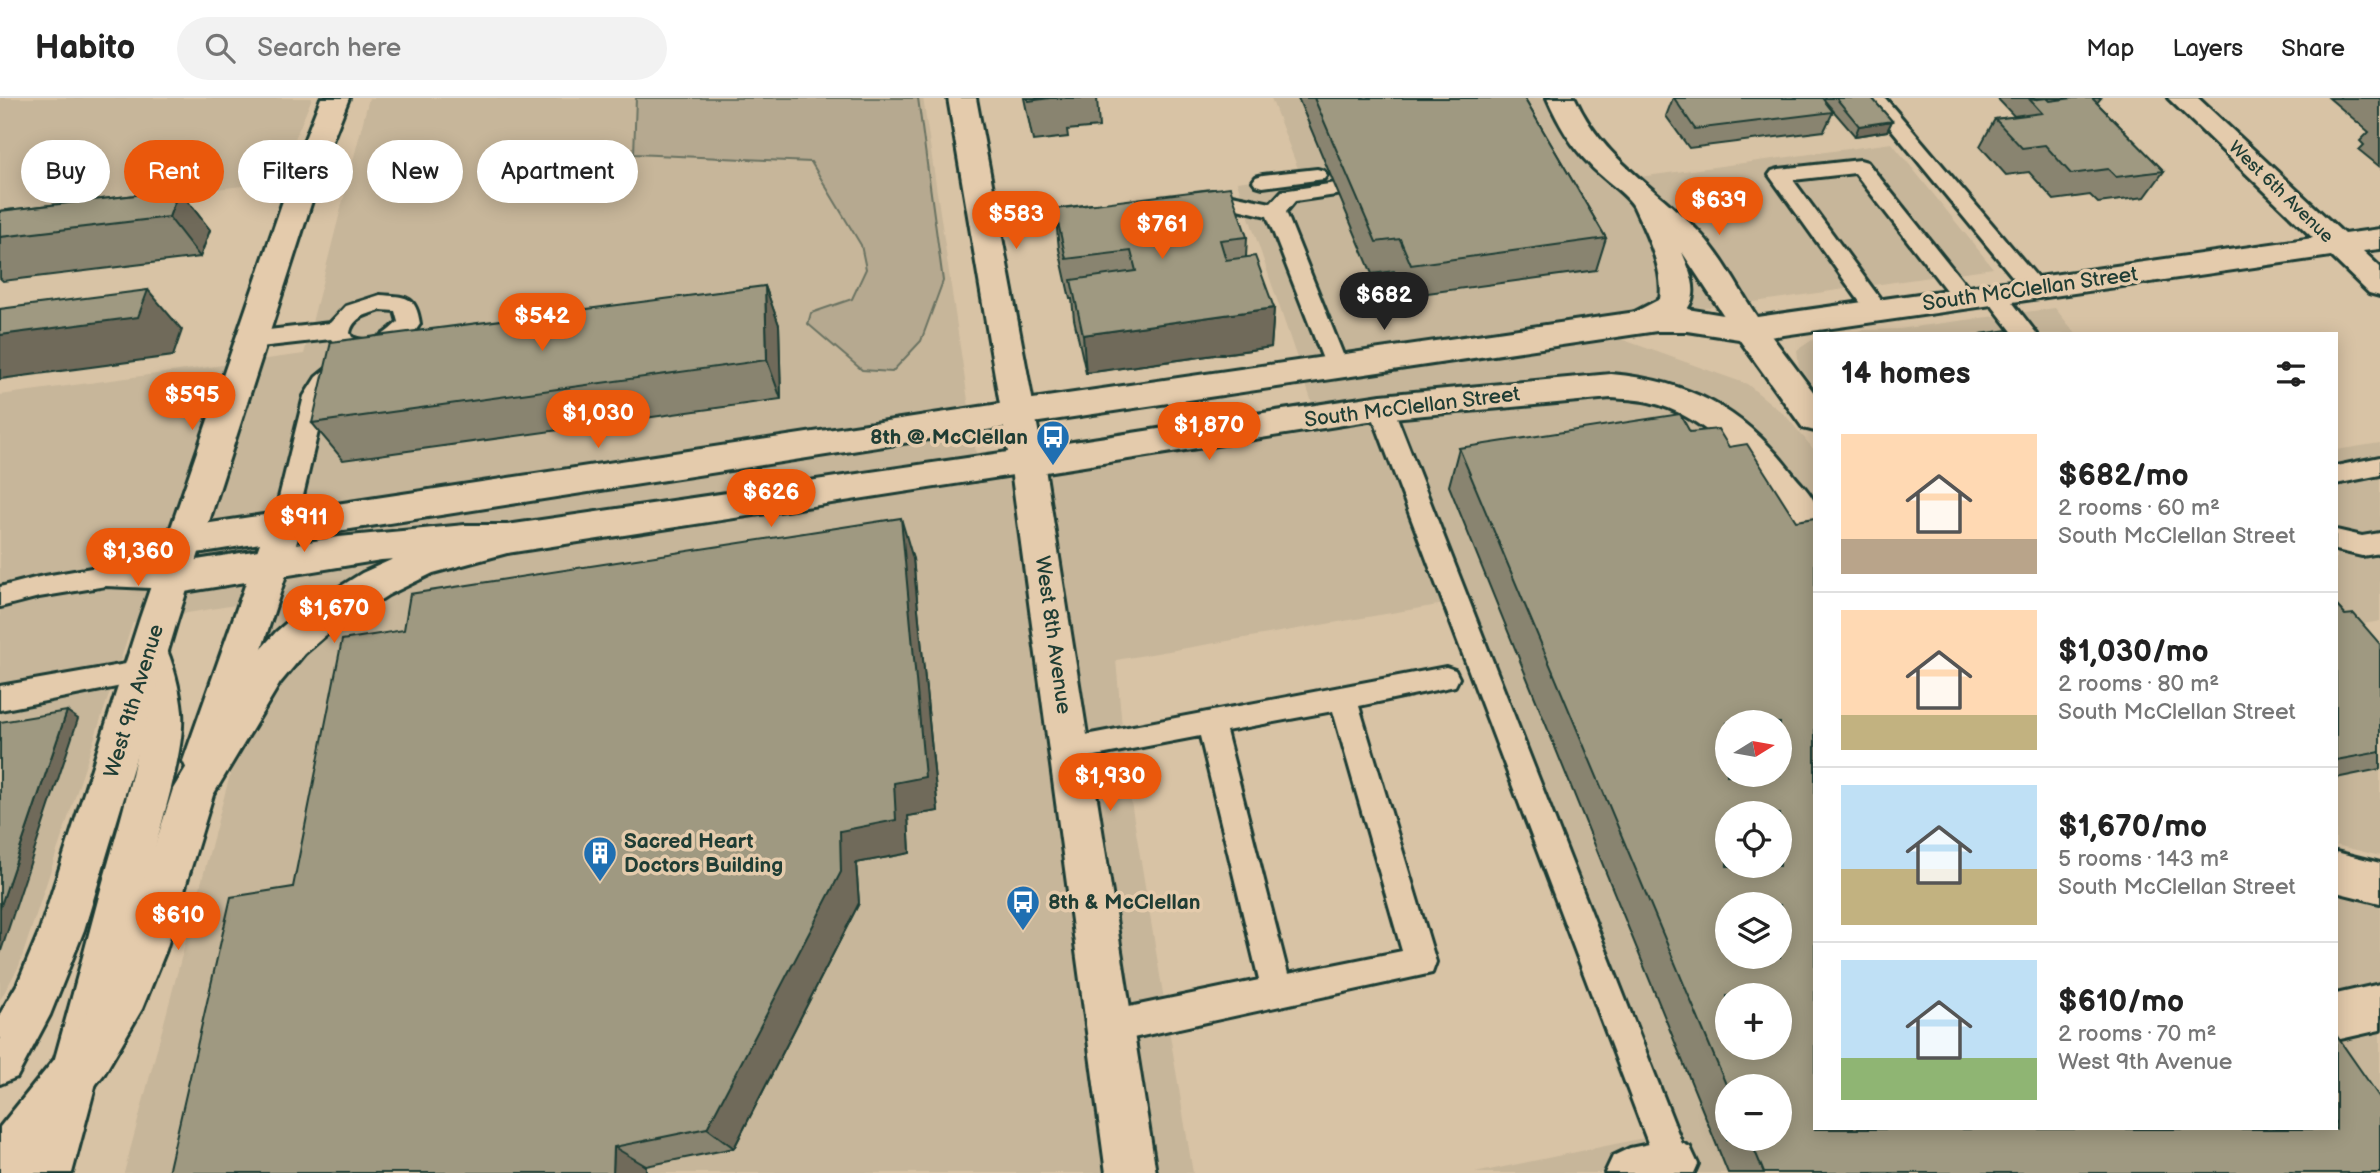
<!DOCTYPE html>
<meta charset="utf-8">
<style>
:root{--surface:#fff;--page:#f2f2f2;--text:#222;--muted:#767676;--line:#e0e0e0;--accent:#ea580c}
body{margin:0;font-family:"Balsamiq Sans",sans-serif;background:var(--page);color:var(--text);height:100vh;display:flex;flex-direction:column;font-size:26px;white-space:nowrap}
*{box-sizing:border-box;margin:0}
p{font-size:23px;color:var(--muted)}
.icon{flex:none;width:38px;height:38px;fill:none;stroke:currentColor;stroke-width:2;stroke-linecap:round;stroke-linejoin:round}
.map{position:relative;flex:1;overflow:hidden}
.drawer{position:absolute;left:1813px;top:234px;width:525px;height:798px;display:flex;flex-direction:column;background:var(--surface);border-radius:0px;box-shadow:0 4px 18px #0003}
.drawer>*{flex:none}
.hud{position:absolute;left:21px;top:42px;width:665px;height:63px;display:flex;gap:14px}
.needle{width:46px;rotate:79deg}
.tools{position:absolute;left:1715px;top:612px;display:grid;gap:14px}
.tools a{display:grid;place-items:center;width:77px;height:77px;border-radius:50%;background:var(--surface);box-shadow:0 4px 18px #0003;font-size:35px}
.price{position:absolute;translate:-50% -60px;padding:0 16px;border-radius:24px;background:var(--accent);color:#fff;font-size:23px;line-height:46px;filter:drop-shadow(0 2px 4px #0008)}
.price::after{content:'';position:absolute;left:50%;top:42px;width:21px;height:16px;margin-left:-10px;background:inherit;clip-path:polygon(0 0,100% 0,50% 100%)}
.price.active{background:#222;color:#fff}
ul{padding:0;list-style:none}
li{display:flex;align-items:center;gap:21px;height:175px;padding:0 28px}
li+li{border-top:2px solid var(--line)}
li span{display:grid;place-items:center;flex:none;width:196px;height:140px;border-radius:0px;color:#555}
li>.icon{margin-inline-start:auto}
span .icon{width:84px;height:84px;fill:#fffc;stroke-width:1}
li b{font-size:30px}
h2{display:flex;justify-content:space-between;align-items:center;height:84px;padding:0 28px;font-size:30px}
.pill{padding:0 24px;border-radius:32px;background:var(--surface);box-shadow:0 4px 18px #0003;font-size:24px;line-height:63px}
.pill.active{background:var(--accent);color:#fff}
header{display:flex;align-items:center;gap:42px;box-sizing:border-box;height:98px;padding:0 35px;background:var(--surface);border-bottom:2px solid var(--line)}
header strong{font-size:33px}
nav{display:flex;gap:38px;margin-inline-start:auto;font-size:24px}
.search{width:490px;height:63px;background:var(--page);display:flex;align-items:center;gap:18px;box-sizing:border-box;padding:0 24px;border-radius:38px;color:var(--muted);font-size:26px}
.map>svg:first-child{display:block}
.built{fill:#c7b69a;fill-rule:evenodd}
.green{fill:#b6a990;stroke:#6a7362;stroke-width:2}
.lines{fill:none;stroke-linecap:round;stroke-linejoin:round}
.service-casing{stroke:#1f3d34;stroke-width:6}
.minor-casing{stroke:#1f3d34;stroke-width:6}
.tertiary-casing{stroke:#1f3d34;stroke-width:6}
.secondary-casing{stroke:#1f3d34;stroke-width:6}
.service{fill:#e4cbac;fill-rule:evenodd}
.minor{fill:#e4cbac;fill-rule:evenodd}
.tertiary{fill:#e4cbac;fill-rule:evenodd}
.secondary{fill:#e4cbac;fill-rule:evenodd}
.wall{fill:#89846f;stroke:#1f3d34;stroke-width:2;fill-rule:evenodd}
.shaded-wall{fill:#6f6b5a;stroke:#1f3d34;stroke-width:2}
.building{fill:#9f9981;stroke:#1f3d34;stroke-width:2;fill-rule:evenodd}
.labels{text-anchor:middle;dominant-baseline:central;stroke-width:7;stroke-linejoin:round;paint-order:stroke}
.far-street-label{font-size:18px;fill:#1f3d34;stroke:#e4cbac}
.street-label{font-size:21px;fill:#1f3d34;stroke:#e4cbac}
.poi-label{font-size:21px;font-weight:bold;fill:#1f3d34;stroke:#e4cbac;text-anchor:start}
</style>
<header>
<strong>Habito</strong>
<div class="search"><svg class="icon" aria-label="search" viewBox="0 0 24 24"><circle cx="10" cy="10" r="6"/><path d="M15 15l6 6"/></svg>Search here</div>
<nav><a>Map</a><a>Layers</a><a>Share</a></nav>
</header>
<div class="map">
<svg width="2380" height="1075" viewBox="0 0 2380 1075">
<rect width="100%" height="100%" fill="#d8c3a5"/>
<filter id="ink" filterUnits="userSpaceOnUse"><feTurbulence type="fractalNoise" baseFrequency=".0143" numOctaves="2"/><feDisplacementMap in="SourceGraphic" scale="14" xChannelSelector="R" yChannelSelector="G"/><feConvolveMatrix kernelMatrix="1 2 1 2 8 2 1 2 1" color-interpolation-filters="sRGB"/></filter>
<g filter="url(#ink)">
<path class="built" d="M0,0H312L277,84L0,116Z
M369,0H923L980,383L1322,334L1237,84L1300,76L1271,0H1546L1567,38L1609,83L1892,45L1993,170L1754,204L1576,225L1747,286L1786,318L1815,353V1031H2336V798L2380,808V1075H1475L1649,1039L1450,505L1116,562L1126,674L1193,1075H124L277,500L133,524L19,868L0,902V297L304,256ZM1727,625H1780V677H1727ZM1727,716H1780V768H1727ZM1727,807H1780V859H1727ZM1727,898H1780V950H1727ZM1727,989H1780V1041H1727Z
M2055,210L2076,236H1838L1864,232L1899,231Z
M1815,240V289L1799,269L1797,252Z
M2380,345V523L2336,531V352Z
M2336,552L2380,604V758L2336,747Z"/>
<path class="green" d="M636,0H918L943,183L921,243L892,274L862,272L808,226L811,215L852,201L866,171L861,147L811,64L634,56Z"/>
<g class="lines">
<g class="service-casing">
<path id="service" d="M1866,0H1885L2042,185L2045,190L2042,195L2034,197L2026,195Z
M1860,62L1867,64L1972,195L1975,200L1972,205L1964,207L1956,205L1855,75L1793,82L1889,213L1886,218L1878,220L1870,218L1769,77L1772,73L1779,71Z
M1317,71L1324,73L1327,77L1324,81L1263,89L1256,87L1253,83L1256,79L1263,77Z
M1336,85L1343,86L1346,91L1343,96L1295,103L1286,114L1348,269L1345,275L1337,277L1329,275L1326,269L1267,118L1212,105H1195L1192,100L1195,95L1212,93L1271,105L1282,93Z
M1091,108L1098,110L1101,115L1098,120L985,136L978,134L975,129L978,124L985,122Z
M1994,189L2002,191L2037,236H2014L1983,196L1986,191Z
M380,197C406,199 416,197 420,226C403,255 353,275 331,241L251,250L243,247L240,242L243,237L251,234L330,225L346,208ZM381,212L395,213L398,224C384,237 372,248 352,239L350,235C353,219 368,216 381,212Z
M345,260L353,262L356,268L326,299L296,428L293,435L284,438L275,435L272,428L304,298L316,279L337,262Z
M1381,301L1389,303L1393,309L1690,1066L1686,1075H1660L1656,1066L1369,309L1373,303Z
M2380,359V377L2336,386V368Z
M2336,432L2362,438L2380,435V455L2362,458L2336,452Z
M184,433L193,436L196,443L193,450L149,470L181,474L185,481L181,488L172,491L106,488L39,499L0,509V489L39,479L103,468Z
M143,563L152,566L156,574L152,582L0,612V588Z
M1446,569L1455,572L1459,580L1455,588L1359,608L1436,864L1432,875L1110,945L1099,940L1094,929L1099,918L1110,913L1259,882L1200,638L1069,663L1059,660L1055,651L1059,642ZM1333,613L1402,853L1288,876L1226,633Z"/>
</g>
<g class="minor-casing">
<path id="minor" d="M1547,0H1575C1602,61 1654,87 1699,134C1723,159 1738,190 1757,219L2313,140L2168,0H2198L2344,136L2380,131V151L2363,153L2380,169V198L2369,195L2331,158L1749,242L1738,239L1682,154C1687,167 1695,183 1693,197C1689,223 1652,238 1631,232L1626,224L1631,216L1660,201C1665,173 1645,133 1634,109C1629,98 1601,79 1591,68C1571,48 1558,25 1547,0Z
M1027,351L1039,355L1044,364L1156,1075H1106L1010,364L1015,355Z
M284,414L297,418L302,428L225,663L219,676L204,681L189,676L183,663L266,428L271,418Z
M1673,1041L1690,1049L1698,1066L1694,1075H1605L1613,1058L1630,1050Z"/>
</g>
<g class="tertiary-casing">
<path id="tertiary" d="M1657,211H1687L1760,223L1815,296V333L1803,330L1739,241L1687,233H1657L1019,327L184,457L171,453L166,443L171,433L184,429L1019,303Z
M1611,276C1690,283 1744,312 1793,376C1799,384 1812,396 1815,406C1818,418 1815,437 1815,449C1796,443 1788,423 1776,407C1744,363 1704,317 1649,304C1637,301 1623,301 1611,300L1381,321L1027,377L1015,373L1010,364L1015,355L1027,351L1381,297Z
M465,427H507L520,431L525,441L520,451L507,455L465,456L381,462L172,496L159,492L153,481L159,470L172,466L339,439Z
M149,538L163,543C173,563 180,592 182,614C185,650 163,718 154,755C127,862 101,969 72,1075H22C49,984 74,893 98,802C113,747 131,692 140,636C146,606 123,568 135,543Z
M2336,754L2380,765V805L2336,794Z
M2380,886V932L2336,942V896Z"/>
</g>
<g class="secondary-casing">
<path id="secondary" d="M321,0H349L327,56L178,520L84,832L50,917L17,979L0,986V916L18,885L40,832L140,520L299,56Z
M948,0H976L1044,364L1039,373L507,455L433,475L388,497L326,537L304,556L280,585L213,697L166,852L142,911L104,976L26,1075H0V1029L70,942L110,879L122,852L173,691L252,561L276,534L298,515L362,475L411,453L507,427L1008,354Z"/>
</g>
<use href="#service" class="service"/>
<use href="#minor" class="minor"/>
<use href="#tertiary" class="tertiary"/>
<use href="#secondary" class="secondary"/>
</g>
<path class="wall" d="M1024,0H1097L1099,29L1067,32L1068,39L1033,43Z
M1298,0H1524L1606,140L1596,172L1406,198L1394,173L1372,176Z
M1673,0H1822L1833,14L1824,33L1689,50L1666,18Z
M1825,0H1872L1892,23L1887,33L1855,38L1824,2Z
M1997,0H2101L2097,5L2164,73L2145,99L2098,105L2090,97L2054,102L2029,74L2006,77L1980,48L1995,21L2020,18L2021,17L2014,18Z
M2329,0H2380V69L2359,52L2364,47L2360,43L2369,34Z
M179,92L210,132L200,159L3,183L0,180V113Z
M1055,111L1247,139L1246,159L1274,210L1271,249L1086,275L1074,221L1072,201H1070L1059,151Z
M765,188L779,227L781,301L343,362L312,325Z
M1690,334L1729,349L2380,1075H1728L1449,388L1459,350ZM1727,989L1780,1041H1727Z
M913,461L938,713L908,718L910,755L856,765L859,805L734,1050L646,1068V1075L293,789Z
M2336,507L2345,517L2380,546V671L2336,680Z"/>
<path class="shaded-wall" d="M1892,23L1887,33L1855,38L1859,28Z
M179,92L210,132L200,159L169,119Z
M765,188L779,227L781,301L767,262Z
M148,192L182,232L173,258L0,281V237Z
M1274,210L1271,249L1086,275L1083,237Z
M901,420L913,461L938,713L908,718L910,755L856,765L859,805L734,1050L707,1030L840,733L894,685Z
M67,613L78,621L0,856V810Z
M614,1049L646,1068V1075H613Z"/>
<path class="building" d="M1028,0H1050L1028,3Z
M1314,0H1524L1606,140L1411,167L1400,141L1376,144Z
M1674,0H1822L1833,14L1695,31Z
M1836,0H1872L1892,23L1859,28Z
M2047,0L2050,3L2073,0H2092L2164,73L2116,79L2108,71L2071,76L2045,47L2022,50L1995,21L2042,15L2030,2Z
M1230,89L1247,139L1220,142L1226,162L1255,158L1274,210L1083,237L1071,182L1136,173L1131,153L1066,161L1055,111Z
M179,92L169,119L0,139V113Z
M765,188L767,262L312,325L331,244Z
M148,192L138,219L0,237V211Z
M2008,232L2011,236H1980Z
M1680,316L1690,334L1718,331L1729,349L1747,346L1796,423L1815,420V1031H2336V937L2380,1000V1075H1764L1750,1041H1780V989H1727L1459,350ZM1727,625H1780V677H1727ZM1727,716H1780V768H1727ZM1727,807H1780V859H1727ZM1727,898H1780V950H1727Z
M901,420L925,679L894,685L896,722L840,733L841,774L707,1030L614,1049L613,1075H168L231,799L293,789L342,542L404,532L410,496Z
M2336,507L2345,517L2354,516L2380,546V654L2336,662Z
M67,613L0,810V624Z"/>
</g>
<defs>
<g id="bus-pin" transform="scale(1.75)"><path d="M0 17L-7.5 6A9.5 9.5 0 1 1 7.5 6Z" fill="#1f6fb2" stroke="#e4cbac"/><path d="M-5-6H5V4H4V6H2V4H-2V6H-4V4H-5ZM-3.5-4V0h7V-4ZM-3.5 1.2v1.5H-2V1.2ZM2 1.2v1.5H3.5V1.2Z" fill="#fff"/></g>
<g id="building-pin" transform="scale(1.75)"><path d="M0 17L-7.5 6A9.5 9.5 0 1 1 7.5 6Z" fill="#1f6fb2" stroke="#e4cbac"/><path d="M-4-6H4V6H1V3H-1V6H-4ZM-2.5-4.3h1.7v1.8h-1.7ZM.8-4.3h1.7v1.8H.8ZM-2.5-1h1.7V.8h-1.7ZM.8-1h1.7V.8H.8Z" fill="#fff"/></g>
</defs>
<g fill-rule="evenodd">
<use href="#bus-pin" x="1053" y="339"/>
<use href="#building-pin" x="600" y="755"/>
<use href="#bus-pin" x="1023" y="804"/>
</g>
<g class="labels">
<g class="far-street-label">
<text transform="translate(2281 94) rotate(44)">West 6th Avenue</text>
</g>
<g class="street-label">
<text transform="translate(2030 191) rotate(-8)">South McClellan Street</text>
<text transform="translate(1412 309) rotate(-7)">South McClellan Street</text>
<text transform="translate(1053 537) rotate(82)">West 8th Avenue</text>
<text transform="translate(134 603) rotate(-73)">West 9th Avenue</text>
</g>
<g class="poi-label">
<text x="1028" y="339" text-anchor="end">8th @ McClellan</text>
<text x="624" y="743">Sacred Heart<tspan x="624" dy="24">Doctors Building</tspan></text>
<text x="1048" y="804">8th &amp; McClellan</text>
</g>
</g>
</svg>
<div class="tools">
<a><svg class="needle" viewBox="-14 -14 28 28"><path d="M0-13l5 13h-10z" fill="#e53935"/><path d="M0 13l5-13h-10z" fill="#767676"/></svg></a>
<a><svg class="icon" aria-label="locate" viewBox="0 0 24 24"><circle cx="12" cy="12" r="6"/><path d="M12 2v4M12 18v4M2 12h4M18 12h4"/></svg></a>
<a><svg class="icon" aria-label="layers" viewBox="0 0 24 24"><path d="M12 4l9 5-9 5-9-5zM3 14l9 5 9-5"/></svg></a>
<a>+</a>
<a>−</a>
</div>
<b class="price" style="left:1719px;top:139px">$639</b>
<b class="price" style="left:1016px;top:153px">$583</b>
<b class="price" style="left:1162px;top:163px">$761</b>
<b class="price active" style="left:1384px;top:234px">$682</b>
<b class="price" style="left:542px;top:255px">$542</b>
<b class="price" style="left:192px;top:334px">$595</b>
<b class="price" style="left:598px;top:352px">$1,030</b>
<b class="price" style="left:1209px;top:364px">$1,870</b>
<b class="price" style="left:771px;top:431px">$626</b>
<b class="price" style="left:304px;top:456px">$911</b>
<b class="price" style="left:138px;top:490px">$1,360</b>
<b class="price" style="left:334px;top:547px">$1,670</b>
<b class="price" style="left:1110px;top:715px">$1,930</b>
<b class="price" style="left:178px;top:854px">$610</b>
<div class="hud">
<a class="pill">Buy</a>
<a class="pill active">Rent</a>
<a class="pill">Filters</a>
<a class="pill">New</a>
<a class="pill">Apartment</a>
</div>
<section class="drawer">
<h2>14 homes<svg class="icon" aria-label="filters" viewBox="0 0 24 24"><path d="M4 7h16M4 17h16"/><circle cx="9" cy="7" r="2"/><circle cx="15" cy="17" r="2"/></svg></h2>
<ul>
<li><span style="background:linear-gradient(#ffd9b3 75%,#b9a48a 0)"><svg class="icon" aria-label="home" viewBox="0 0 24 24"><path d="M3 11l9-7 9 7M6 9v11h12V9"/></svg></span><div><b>$682/mo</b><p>2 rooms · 60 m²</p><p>South McClellan Street</p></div></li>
<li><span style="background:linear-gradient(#ffd9b3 75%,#c2b280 0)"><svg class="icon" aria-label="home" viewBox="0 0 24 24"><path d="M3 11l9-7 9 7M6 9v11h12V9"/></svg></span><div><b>$1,030/mo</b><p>2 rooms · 80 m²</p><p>South McClellan Street</p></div></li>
<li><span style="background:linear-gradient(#bfe0f5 60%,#c2b280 0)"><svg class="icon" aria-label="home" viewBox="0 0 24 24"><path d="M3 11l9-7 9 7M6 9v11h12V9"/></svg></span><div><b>$1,670/mo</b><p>5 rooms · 143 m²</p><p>South McClellan Street</p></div></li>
<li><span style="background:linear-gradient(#bfe0f5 70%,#8fb573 0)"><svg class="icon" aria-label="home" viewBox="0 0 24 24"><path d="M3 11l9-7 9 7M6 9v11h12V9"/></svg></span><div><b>$610/mo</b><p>2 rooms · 70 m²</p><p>West 9th Avenue</p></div></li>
</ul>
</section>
</div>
